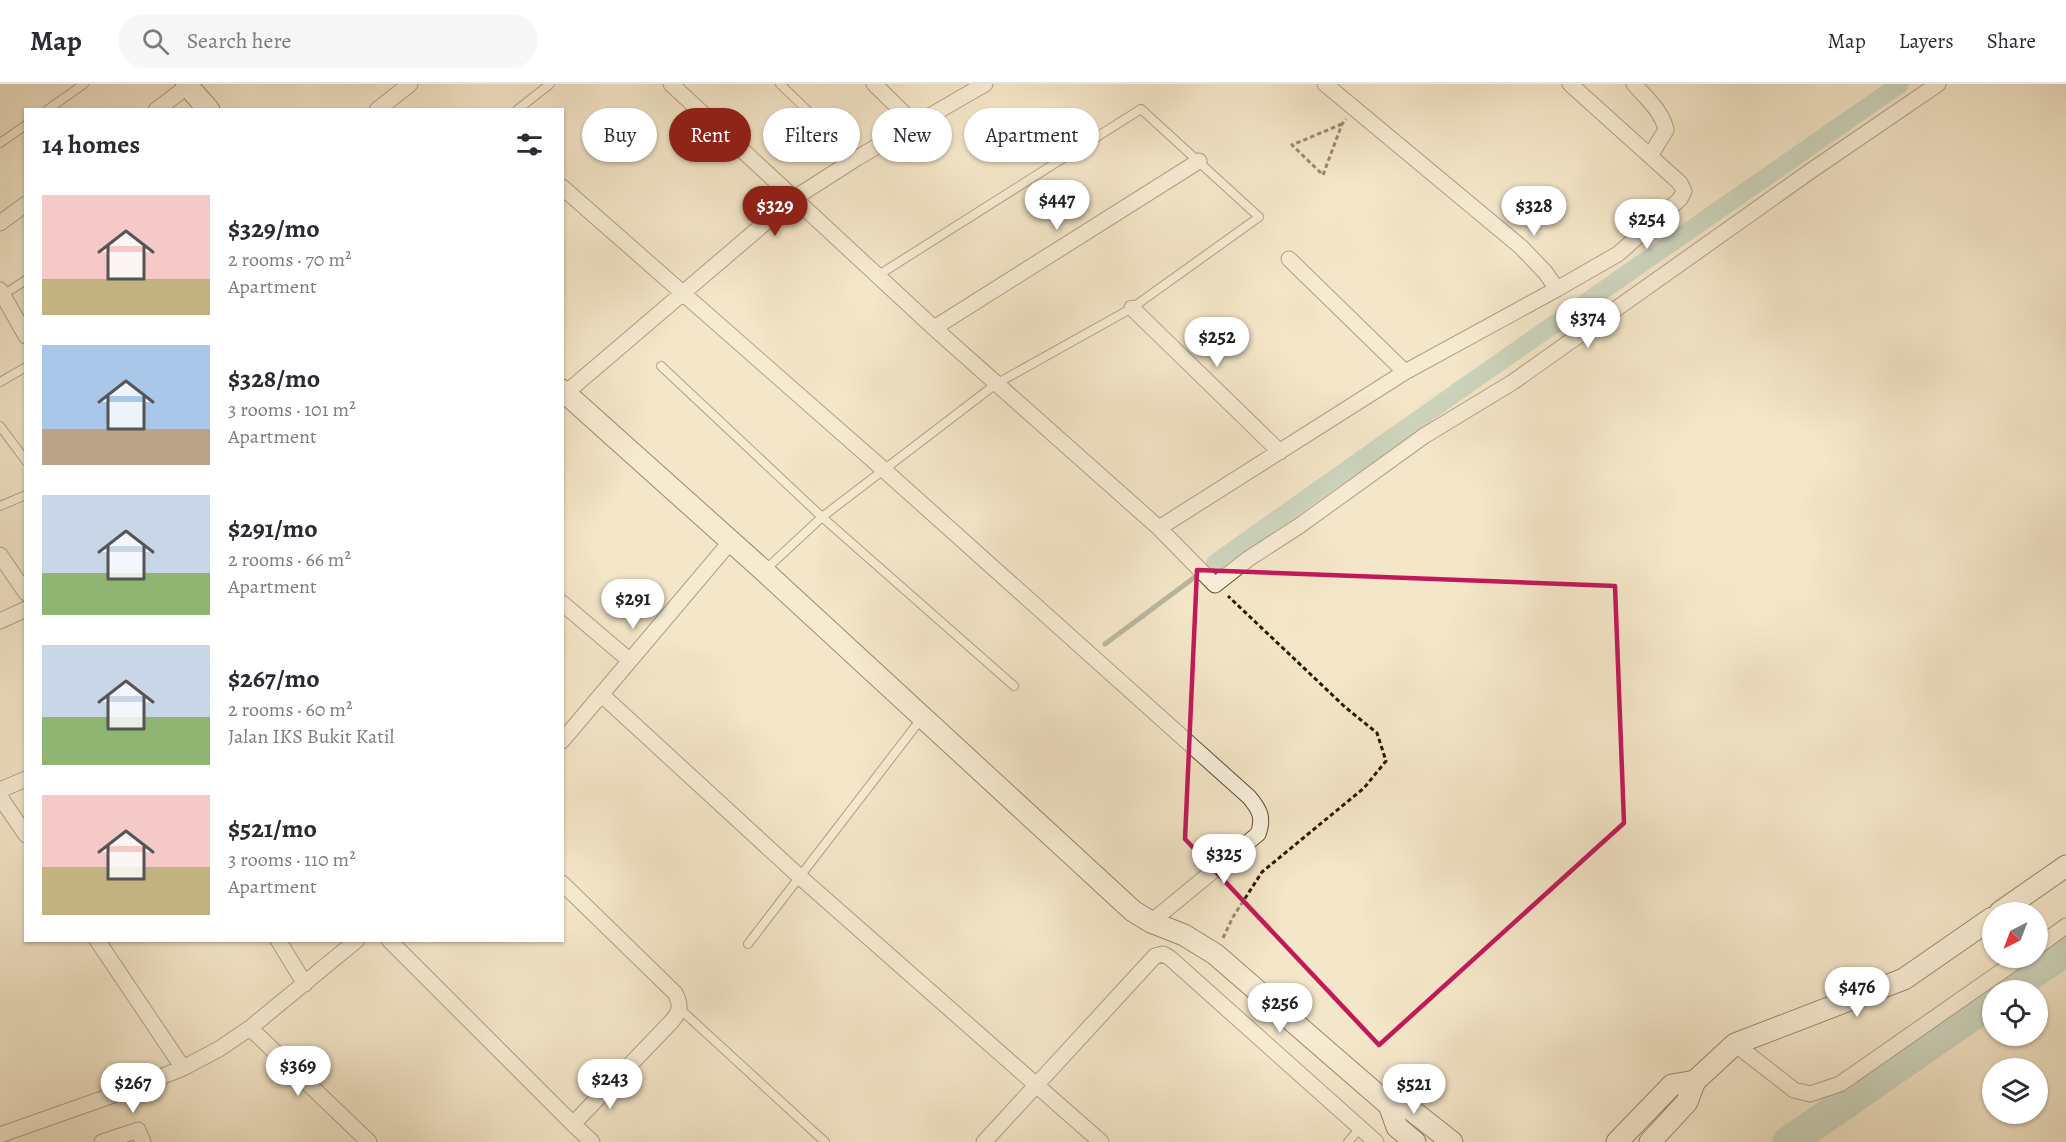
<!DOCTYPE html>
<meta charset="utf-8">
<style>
:root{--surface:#fff;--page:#f7f7f7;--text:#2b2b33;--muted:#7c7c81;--line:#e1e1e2;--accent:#8f2418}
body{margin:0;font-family:Alegreya,serif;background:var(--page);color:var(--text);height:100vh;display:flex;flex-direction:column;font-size:22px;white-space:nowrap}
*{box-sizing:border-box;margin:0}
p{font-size:20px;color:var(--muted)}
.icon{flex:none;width:33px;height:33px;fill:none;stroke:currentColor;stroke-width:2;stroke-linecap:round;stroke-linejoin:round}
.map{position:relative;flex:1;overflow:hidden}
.drawer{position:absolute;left:24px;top:24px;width:540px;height:834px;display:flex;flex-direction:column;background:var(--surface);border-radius:0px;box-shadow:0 2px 4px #0004}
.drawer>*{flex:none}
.banner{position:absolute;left:582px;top:24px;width:570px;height:54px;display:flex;gap:12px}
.needle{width:39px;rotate:222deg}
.fabs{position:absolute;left:1982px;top:818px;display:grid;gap:12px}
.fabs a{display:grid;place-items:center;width:66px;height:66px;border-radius:50%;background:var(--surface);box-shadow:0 2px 4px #0004;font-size:30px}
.price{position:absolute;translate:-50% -51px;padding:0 14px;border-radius:21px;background:#fff;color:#222;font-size:20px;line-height:39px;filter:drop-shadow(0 2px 3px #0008)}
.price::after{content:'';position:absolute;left:50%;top:36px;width:18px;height:14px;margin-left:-9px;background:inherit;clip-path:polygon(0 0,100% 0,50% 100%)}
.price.on{background:var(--accent);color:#fff}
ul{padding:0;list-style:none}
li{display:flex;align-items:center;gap:18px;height:150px;padding:0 18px}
li span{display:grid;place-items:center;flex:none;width:168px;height:120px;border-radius:0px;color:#555}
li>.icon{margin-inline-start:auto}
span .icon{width:72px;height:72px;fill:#fffc;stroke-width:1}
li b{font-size:26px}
h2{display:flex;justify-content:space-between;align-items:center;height:72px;padding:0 18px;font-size:26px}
.pill{padding:0 21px;border-radius:27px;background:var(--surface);box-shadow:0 2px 4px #0004;font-size:21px;line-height:54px}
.pill.on{background:var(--accent);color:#fff}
header{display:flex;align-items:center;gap:36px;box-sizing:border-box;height:84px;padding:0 30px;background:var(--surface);border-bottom:2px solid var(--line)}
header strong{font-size:28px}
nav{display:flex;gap:33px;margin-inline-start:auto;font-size:21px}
.search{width:420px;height:54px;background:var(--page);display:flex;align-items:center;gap:15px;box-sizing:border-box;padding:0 21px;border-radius:33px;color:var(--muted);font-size:22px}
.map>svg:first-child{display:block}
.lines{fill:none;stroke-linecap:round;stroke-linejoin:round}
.stream{stroke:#717d6a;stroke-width:5}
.canal{stroke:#9dc0af;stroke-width:18}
.river{stroke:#9dc0af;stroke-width:32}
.lane-casing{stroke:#604c34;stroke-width:10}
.street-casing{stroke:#604c34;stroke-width:17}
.secondary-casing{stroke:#2f1802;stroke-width:23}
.path{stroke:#2f1802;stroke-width:3;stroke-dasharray:4.5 3;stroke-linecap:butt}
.lane{stroke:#f8efdb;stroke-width:8}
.street{stroke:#f8efdb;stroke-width:15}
.secondary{stroke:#f8efdb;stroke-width:21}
.marked{fill:none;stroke:#c2185b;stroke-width:4.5;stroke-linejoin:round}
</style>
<header>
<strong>Map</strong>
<div class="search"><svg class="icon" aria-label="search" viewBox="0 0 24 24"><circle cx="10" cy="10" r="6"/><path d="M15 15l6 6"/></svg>Search here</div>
<nav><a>Map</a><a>Layers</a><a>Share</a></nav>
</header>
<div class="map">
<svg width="2066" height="1058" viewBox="0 0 2066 1058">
<rect width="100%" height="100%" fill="#f4e6c8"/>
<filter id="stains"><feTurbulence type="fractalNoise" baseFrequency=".00333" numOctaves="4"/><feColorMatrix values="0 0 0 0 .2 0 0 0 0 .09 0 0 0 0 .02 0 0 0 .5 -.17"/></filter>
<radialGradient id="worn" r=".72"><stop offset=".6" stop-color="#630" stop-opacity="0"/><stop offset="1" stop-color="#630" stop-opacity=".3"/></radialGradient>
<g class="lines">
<path class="stream" d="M1105,560L1195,493"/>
<path class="canal" d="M1215,479L1474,296L1900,0"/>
<path class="river" d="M2008,906L2066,866
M1789,1058L1992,917"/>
<g class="lane-casing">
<path id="lane" d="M780,0L857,74
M47,26L84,0
M517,26L550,0
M0,59L26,41
M3,211L26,196
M661,282L822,433L1014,602
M0,298L26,283
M0,342L26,377
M0,422L26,411
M765,486L822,433L996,300L1132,224L1259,133L1141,25L877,192
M748,860L921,635
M680,925L825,1058
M1348,1058L1360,1044"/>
</g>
<g class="street-casing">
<path id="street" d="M671,0L934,244L1159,444L1215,501L1248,475L1299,442L1424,352L1513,298L1812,86L1938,0
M874,0L915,40
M1325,0L1521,163L1545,188L1557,205L1405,288
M1634,0C1647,15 1662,27 1666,46L1650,72
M156,26L188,2
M377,26L410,0
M562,103L883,385L1249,713C1260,726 1264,734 1258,750L1151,838
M0,139L26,120
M1557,205L1618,170L1680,115L1684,107L1680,99L1570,0
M0,206L26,252
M1132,224L1280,368
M934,244L1199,77
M567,308L793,115L857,74L985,0
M1159,444L1405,288L1289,175
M0,471L26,509
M562,519L629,576
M0,537L26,525
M602,611L800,793L1101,1058
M562,657L731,457
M0,706L26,695
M0,713L26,751
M97,856L183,984
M278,856L305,900
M389,856L573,1040L672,937C681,926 681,921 675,909L562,799
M2037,863L2066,842
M250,944L369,1058
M1735,960L1794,1006L1810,1010L1840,1000L2022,873
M573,1040L592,1058
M0,1051L136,1003L183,984L219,965L250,944L357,856
M102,1058L138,1046L143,1058
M984,1058L1155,872L1163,870L1170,874L1376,1058"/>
</g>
<g class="secondary-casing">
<path id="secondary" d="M186,0L209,26
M562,306L764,487L1133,827L1151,838L1184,851L1215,870L1389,1021L1397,1043L1415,1058
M2000,828L2066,782
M1389,1021L1410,1025L1452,1058
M1617,1058L1672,1001L1695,997
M1650,1058L1687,1018L1695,997L1735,960L1904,895L1992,834"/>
</g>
<path class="path" d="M1342,40L1292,61L1323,91L1342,40L1346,35
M1223,854L1233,833L1262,788L1364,704L1386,677L1377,649L1345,623L1228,512"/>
<use href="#lane" class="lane"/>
<use href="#street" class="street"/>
<use href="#secondary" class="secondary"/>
</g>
<path d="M0 0H2066V1058H0ZM1197,486L1615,502L1624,739L1379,961L1185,755Z" fill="#f4e6c8" fill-opacity=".55" fill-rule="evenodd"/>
<path class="marked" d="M1197,486L1615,502L1624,739L1379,961L1185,755Z"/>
<rect width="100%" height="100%" filter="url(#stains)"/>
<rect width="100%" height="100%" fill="url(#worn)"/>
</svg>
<div class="fabs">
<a><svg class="needle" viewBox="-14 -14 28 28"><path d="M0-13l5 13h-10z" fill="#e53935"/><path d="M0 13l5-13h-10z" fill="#7c7c81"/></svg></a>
<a><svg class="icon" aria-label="locate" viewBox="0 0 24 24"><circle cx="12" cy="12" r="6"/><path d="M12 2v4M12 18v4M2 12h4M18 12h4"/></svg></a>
<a><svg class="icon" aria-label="layers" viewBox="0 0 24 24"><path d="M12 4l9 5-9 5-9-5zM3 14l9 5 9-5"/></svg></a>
</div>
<b class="price" style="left:1057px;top:147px">$447</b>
<b class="price on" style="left:775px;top:153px">$329</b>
<b class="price" style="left:1534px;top:153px">$328</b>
<b class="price" style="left:1647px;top:166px">$254</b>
<b class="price" style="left:1588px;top:265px">$374</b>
<b class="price" style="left:1217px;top:284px">$252</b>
<b class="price" style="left:633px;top:546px">$291</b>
<b class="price" style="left:1224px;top:801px">$325</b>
<b class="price" style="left:1857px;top:934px">$476</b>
<b class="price" style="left:1280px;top:950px">$256</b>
<b class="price" style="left:298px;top:1013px">$369</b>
<b class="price" style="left:610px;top:1026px">$243</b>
<b class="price" style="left:133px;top:1030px">$267</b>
<b class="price" style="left:1414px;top:1031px">$521</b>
<div class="banner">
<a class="pill">Buy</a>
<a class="pill on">Rent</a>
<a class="pill">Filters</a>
<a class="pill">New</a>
<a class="pill">Apartment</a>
</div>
<section class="drawer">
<h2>14 homes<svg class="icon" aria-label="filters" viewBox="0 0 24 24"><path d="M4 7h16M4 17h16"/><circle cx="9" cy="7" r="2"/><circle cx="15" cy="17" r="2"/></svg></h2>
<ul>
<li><span style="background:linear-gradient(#f6c9c9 70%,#c2b280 0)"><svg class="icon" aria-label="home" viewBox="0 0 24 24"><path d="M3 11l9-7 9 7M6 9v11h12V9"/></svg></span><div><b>$329/mo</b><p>2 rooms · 70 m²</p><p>Apartment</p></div></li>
<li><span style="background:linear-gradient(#a9c7e8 70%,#b9a48a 0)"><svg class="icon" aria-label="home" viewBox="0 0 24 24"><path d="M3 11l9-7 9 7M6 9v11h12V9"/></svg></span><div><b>$328/mo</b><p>3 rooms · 101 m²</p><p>Apartment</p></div></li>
<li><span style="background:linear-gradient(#c9d6e8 65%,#8fb573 0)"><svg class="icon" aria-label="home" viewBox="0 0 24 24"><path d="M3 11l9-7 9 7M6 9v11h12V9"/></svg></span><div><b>$291/mo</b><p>2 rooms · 66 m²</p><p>Apartment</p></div></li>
<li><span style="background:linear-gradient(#c9d6e8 60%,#8fb573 0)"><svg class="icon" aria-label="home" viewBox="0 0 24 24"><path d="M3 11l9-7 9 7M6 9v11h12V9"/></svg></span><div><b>$267/mo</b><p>2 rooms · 60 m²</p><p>Jalan IKS Bukit Katil</p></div></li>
<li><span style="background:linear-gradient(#f6c9c9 60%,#c2b280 0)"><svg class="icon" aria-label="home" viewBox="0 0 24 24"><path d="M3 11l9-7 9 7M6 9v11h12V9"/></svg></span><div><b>$521/mo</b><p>3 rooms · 110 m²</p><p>Apartment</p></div></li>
</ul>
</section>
</div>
